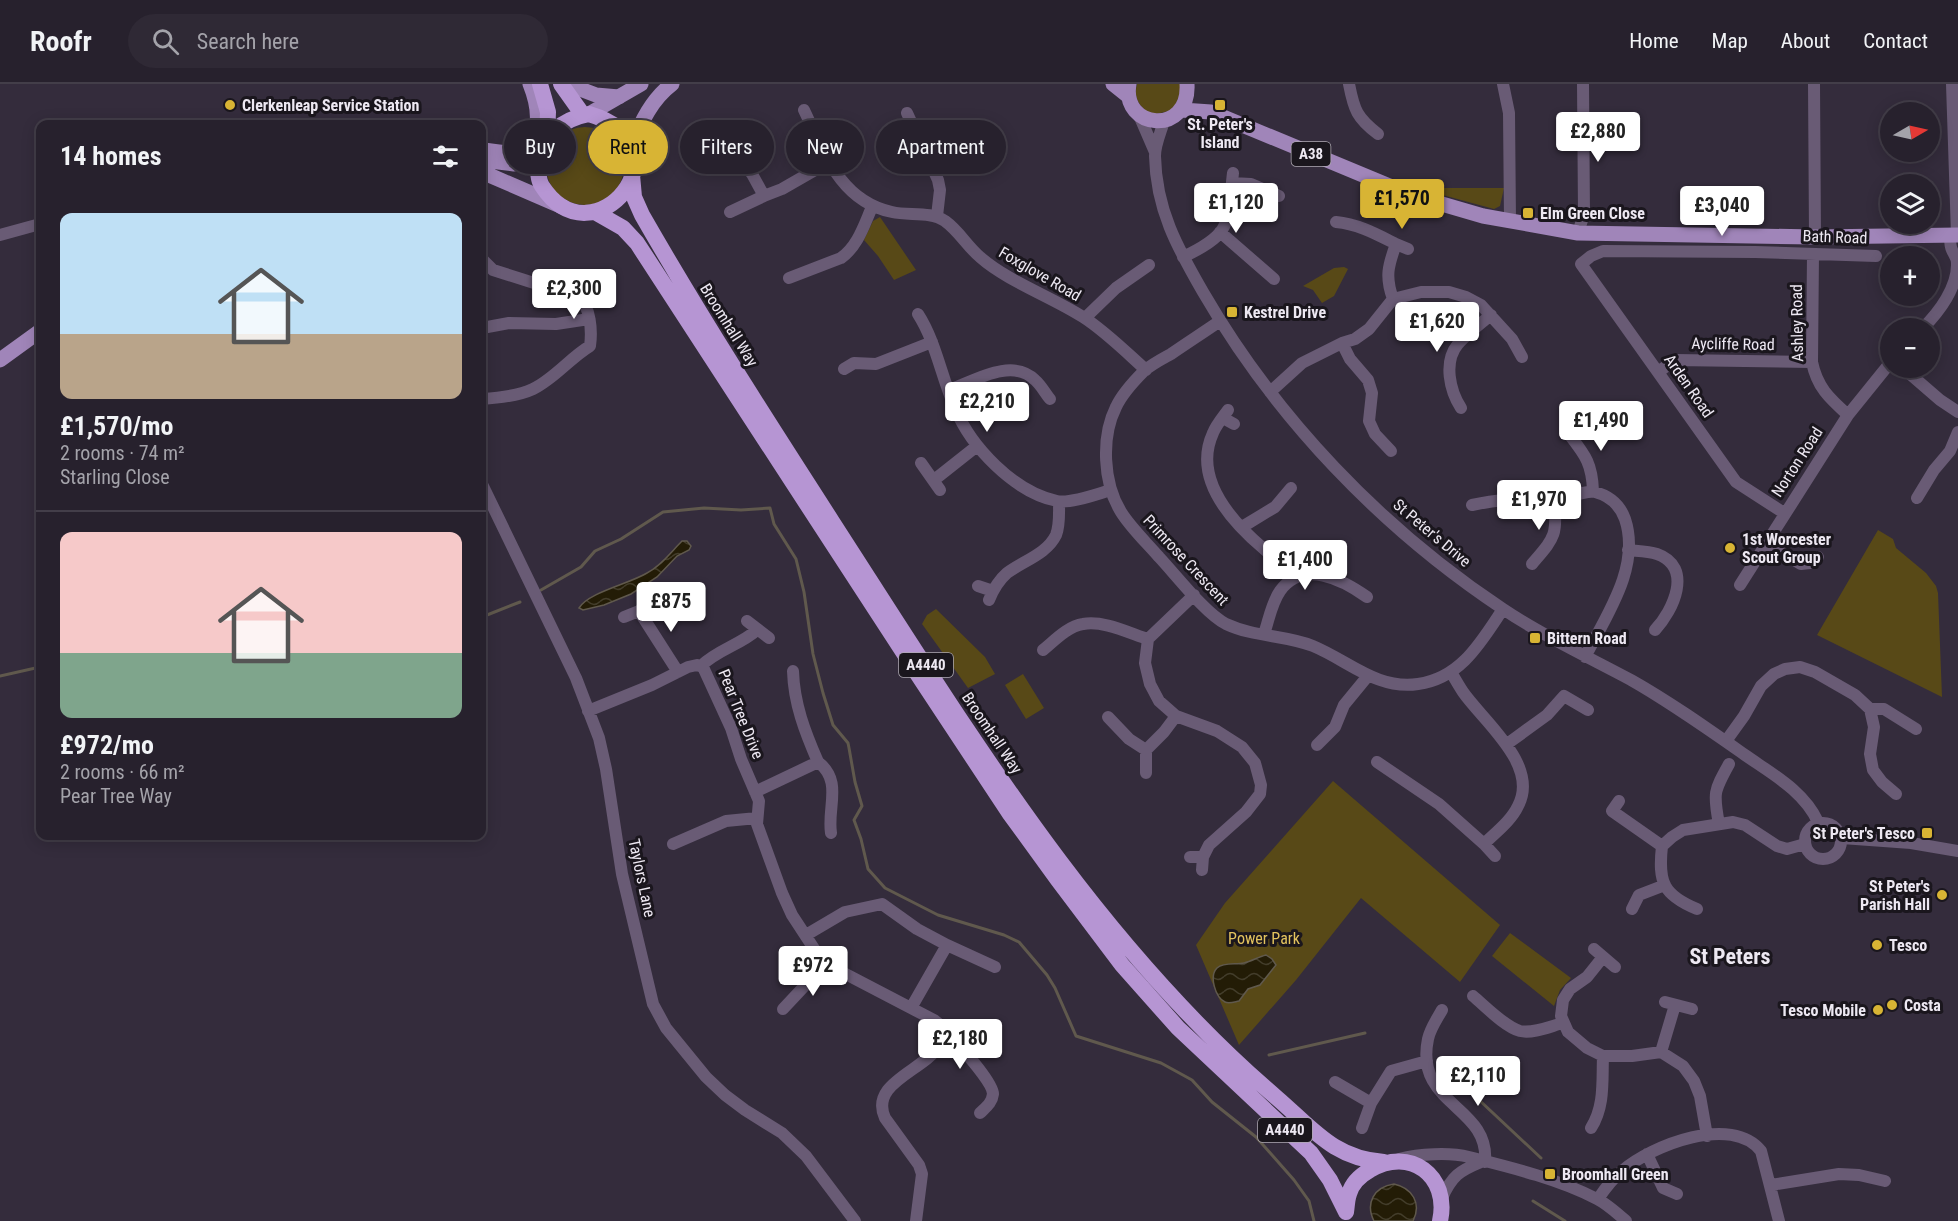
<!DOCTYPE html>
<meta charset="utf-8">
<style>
:root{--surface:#27212d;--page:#2f2935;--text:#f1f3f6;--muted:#a4a3aa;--line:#433e49;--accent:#d8b434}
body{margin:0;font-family:"Roboto Condensed",sans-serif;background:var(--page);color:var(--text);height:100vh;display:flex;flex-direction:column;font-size:22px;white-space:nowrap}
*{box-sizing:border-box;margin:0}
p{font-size:20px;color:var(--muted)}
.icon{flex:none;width:33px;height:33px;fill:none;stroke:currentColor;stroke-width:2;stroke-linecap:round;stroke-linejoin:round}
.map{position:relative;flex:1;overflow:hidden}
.side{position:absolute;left:36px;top:36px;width:450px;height:720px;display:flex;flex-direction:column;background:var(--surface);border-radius:12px;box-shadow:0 3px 15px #0003,0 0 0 2px var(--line)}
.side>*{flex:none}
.top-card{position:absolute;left:504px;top:36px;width:570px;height:54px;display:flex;gap:12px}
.needle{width:39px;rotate:81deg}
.controls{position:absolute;left:1880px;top:18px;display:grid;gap:12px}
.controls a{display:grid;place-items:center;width:60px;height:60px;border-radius:50%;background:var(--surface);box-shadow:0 3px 15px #0003,0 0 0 2px var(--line);font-size:30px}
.price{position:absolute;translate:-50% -51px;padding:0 14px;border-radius:6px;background:#fff;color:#222;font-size:20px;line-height:39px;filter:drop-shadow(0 2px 3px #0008)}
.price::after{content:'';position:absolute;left:50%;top:36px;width:18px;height:14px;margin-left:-9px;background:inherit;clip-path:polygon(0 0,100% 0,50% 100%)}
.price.current{background:var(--accent);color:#111}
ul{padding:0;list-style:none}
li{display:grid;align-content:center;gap:12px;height:318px;padding:0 24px}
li+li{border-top:2px solid var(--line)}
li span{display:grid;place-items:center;height:186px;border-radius:12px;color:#555}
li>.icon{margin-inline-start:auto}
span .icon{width:108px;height:108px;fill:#fffc;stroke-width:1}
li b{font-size:26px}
h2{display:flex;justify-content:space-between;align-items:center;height:72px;padding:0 24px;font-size:26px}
.tag{padding:0 21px;border-radius:27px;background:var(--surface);box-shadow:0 3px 15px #0003,0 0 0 2px var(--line);font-size:21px;line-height:54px}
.tag.current{background:var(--accent);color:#111}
header{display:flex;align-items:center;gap:36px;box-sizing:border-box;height:84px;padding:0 30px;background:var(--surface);border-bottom:2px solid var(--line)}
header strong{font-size:28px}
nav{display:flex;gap:33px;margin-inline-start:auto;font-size:21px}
.search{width:420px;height:54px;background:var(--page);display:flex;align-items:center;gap:15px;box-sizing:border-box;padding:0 21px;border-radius:33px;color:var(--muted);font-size:22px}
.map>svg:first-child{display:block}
.green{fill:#584917}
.water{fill:url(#water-waves);stroke:#60594d;stroke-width:1.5}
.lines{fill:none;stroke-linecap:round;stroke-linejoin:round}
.stream{stroke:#60594d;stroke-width:3}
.minor{stroke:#695b75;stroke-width:12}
.major{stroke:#a085b9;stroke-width:15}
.highway{stroke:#b695d3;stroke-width:16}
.poi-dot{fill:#d8b434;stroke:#1a161d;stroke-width:2}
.labels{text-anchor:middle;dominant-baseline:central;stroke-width:6;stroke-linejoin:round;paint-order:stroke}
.shield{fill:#1a161d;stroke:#aea9b2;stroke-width:1.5}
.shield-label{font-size:15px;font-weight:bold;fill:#ede8f2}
.poi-label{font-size:16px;font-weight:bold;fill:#ede8f2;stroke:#1a161d;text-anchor:start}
.street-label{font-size:16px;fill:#ede8f2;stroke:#1a161d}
.park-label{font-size:16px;fill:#e3c35e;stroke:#1a161d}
.district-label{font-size:22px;font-weight:bold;fill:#ede8f2;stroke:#1a161d}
</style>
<header>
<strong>Roofr</strong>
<div class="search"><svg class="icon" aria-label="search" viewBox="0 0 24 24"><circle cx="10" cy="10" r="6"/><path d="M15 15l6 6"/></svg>Search here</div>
<nav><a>Home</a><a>Map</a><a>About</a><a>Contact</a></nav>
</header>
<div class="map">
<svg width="1958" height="1137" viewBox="0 0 1958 1137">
<defs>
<pattern id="water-waves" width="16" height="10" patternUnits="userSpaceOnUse" patternTransform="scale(1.5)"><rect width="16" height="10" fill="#231c06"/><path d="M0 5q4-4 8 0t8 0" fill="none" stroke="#433d2b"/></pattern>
</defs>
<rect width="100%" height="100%" fill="#342c3c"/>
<path class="green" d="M1137,0H1180L1182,6L1173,26L1152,31C1140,23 1133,15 1137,0Z
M546 82a39 39 0 1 1 78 0a39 39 0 1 1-78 0Z
M1443,104H1504L1500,122L1494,125L1439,110Z
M880,133L916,186L894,196L878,172L864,156L873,137Z
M1344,183L1348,185L1334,212L1322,219L1313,206L1303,202L1334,184Z
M1878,446L1893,455L1896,464L1926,489L1936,502L1938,509L1942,613L1817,551Z
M936,525L985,573L995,590L968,604L922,540L927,531Z
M1023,590L1044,624L1026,635L1005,601Z
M1333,697L1500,841L1460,898L1361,814L1296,896L1239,961L1196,861L1225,819Z
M1510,849L1571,894L1560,906L1554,922L1492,872Z"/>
<path class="water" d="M682,457H687L691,462L689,466L677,472L657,493L631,510L604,521L583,526L579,524C589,508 629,500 647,489C661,482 671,468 682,457Z
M1266,871L1272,875L1276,881L1260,901L1248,905L1239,917C1234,918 1229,920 1225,918C1215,913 1209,892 1217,884C1224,878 1236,881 1244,879C1252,877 1258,873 1266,871Z
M1394,1100C1412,1104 1422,1119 1413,1137H1374C1365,1119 1374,1103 1394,1100Z"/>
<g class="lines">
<path class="stream" d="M541,506L581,483L595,467L621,455L663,428L704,424L741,426L770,424L774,440L796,475L804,508L813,570L823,609L833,641L848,659L849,664L855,698L862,722L854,736L861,755L868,785L885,804L938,831L1004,851L1019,858L1047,891L1055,904L1076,952L1161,979L1192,996L1212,1018L1256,1053L1294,1096L1309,1117L1314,1137
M482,533L520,518
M0,592L40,583
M1269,971L1365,949
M1445,984L1541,1074
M1533,1117L1565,1137"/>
<path class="minor" d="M1349,0C1354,26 1357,34 1378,50
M1503,0L1509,29L1510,137
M1814,0L1815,153
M1952,0L1957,151
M804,26C824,68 840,117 892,128C909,132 930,127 945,137C959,147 967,162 980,173C1007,197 1052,213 1083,233C1105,247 1126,268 1146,286
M907,29L938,96L940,106L937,132
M1139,31L1155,68
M1164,37C1161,48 1155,60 1155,72C1156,125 1177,163 1203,208C1276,334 1381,444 1503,525C1543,552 1588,573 1631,596C1670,618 1708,645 1745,671C1772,690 1804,707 1818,738
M717,40L752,90L764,112
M1232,99L1251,100L1279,112
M730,128L764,112L782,105L829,78
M1336,138C1358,140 1376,150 1396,160C1388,182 1385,193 1393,215
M1220,148L1274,195
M1578,149L1584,130L1583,0
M0,151L40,140
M1396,160L1408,165
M1813,170L1812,278C1817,303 1829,314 1848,331
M1183,173C1234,149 1227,139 1233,89
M482,175L493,186L578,213C591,222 592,248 590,262C570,274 554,295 533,305C518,312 498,314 482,315
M789,194L841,174C858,162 864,141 872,123
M918,230C936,258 941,292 955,324C971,363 1014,408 1057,417C1070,420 1097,410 1111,406
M1085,234L1116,204L1149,181
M1220,237C1204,248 1187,259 1171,270C1162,275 1152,280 1144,287C1134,297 1122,310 1116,323C1101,353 1103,399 1121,428C1131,444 1146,458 1159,473C1176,491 1205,529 1226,540C1254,553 1285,551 1313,562C1349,577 1377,606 1418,600C1461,594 1481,558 1503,525
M482,244L509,239L556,240L589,235
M1923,244C1939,228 1958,203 1957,179C1957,173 1954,171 1952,166C1950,162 1950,156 1950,152
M1342,259L1350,275L1368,296L1372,309L1369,337L1375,350L1391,367
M1903,284L1940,316L1958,328
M844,285L854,279L876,280L932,258
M1658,288L1675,276L1812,278
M949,306C974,297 1012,273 1035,296C1041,301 1045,309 1050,315
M1270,308L1302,279L1342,259L1355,255L1369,245L1393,215L1421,208H1449L1466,213L1481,221L1512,255L1522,273
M1461,324C1450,307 1443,278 1458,260C1467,250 1480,240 1491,231
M1228,326C1223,333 1216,341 1213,349C1192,395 1232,438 1264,465C1275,475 1286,482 1294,494
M1223,334L1234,340
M1565,345C1583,369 1592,376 1593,407
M921,379L940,406
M934,396L977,362
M482,400L576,594L599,654L606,685L622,790L653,920L666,944L706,993L725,1011L745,1026L782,1049L806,1072L855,1137
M1917,414L1934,386L1950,367L1958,348
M1472,421C1482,419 1493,417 1504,416C1524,415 1544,418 1564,414C1573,412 1587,406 1595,408C1610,412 1620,421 1625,435C1641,483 1606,532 1585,573
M1784,429L1736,398L1581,180L1591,172L1603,167L1755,168L1876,172
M1242,443L1275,423L1291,404
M1767,460L1801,480L1810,479L1818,473
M1628,466C1637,467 1648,467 1657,470C1694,483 1673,527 1655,546
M1532,480C1554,454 1558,452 1554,416
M1329,491L1332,478
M1740,501L1848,331L1890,279
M978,502L993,507
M1194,511L1148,555L1145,579L1150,600L1159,617L1176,632L1217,647L1242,663L1255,679L1261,701L1260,710L1246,728L1209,761L1203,773L1202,786
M989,516C993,506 999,496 1007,489C1023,477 1047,470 1056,451C1060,441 1059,429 1059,418
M639,527L678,588
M624,533L639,527L659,515
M747,537L769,554
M1264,550C1269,536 1271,520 1280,507C1303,475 1343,496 1367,513
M1043,566C1054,557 1068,542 1083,540C1103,536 1129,549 1148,555
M701,582C717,566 740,561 757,546
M1870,625H1884L1916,645
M588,627L652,601L688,583L697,581L703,583L731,644L741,675L759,717L757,740L782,809L792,831L826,883
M1108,633L1129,655L1146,666L1164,648L1176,632
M1726,657L1744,632L1761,602L1774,590L1785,585L1800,583L1815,588L1855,611L1870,625L1874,643L1870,670L1873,686L1882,698L1896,710
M1507,660L1547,631L1564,612L1588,626
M1317,661L1335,643L1344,621L1367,593
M818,678C843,697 827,723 831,749
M1377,678L1439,720L1484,760C1496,748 1511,737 1518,722C1540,681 1483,637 1463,608C1459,602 1455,595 1451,588
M1146,689V666
M755,708L818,678C805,648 794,620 793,587
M1619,717L1612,727L1662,762
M1805 757a18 18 0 1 1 36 0a18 18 0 1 1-36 0Z
M1719,740C1713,709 1714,707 1729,680
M1842,754L1911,759L1958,767
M673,760L726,737L757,734
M1484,760L1495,772
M1190,773H1203
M1632,825L1639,811L1665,801
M1697,825C1663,811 1658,798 1662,762L1672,753L1683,746L1733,738L1745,741L1777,762L1787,765L1805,760
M806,851L845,828L882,820L917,845L947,861
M1594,865L1615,883
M1603,873L1587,893L1570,905L1563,916L1561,932L1568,948L1587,964L1603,972H1632L1661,968L1683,982L1694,997L1700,1012L1707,1052
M826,883L838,886L934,936L944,944C943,950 942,957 939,962C923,987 869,999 885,1034L919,1081L922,1090L916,1137
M1473,912C1485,922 1505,943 1520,947C1533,950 1551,942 1563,939
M1665,918L1692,925
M911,924L947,861L995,883
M783,925L813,893L826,883
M1442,926C1437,935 1430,945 1428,955C1414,1022 1490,1021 1485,1078
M944,944C954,956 993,997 993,1010C992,1019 986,1023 980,1029
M1661,968L1675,921
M1335,998L1371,1019
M1362,1044L1371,1019L1391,987L1427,977
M1591,1044C1605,1022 1602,997 1603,972
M1647,1070L1663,1104L1677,1110
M1399,1075C1419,1070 1449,1068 1469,1073C1509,1083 1559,1095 1597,1115C1607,1120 1617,1129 1626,1137
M1771,1101L1839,1090L1859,1091L1885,1097
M1442,1114C1452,1092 1459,1087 1481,1078
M1598,1115C1604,1106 1613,1094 1622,1087C1652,1061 1732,1030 1761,1067L1779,1137"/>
<path class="major" d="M567,0L596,11L619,13
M1113,0L1128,12
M1129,0C1121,46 1190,52 1187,0
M1182,26L1211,28L1411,111L1483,132L1578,149L1815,153L1958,151
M589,30L641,0
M632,61C641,38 652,15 672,0
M482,66C491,66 500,70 510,68C545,60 540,25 530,0
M482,76L514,80L538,69
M482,88L563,123
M0,276L40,247"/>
<path class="highway" d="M540,0L548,28L547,53
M561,0L583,31
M589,30C693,61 594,182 542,102C538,96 538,88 538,80C538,53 563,35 589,30Z
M632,91L634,113L642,131C713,255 792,375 869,495C988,680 1108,870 1277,1014C1312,1044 1334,1075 1384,1078
M595,128L623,144L637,159L920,594L1010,730L1058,796L1122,881L1178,944L1311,1069L1330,1096L1346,1128
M1346,1128C1347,1122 1347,1115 1349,1110C1352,1099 1361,1091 1370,1086C1410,1062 1450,1092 1440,1137"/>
</g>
<g class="poi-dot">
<circle cx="230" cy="21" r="6"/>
<rect x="1214" y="15" width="12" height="12" rx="3"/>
<rect x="1522" y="123" width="12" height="12" rx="3"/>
<rect x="1226" y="222" width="12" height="12" rx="3"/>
<circle cx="1730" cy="464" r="6"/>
<rect x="1529" y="548" width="12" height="12" rx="3"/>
<rect x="1921" y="743" width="12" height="12" rx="3"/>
<circle cx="1942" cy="811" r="6"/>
<circle cx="1877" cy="861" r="6"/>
<circle cx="1892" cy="921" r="6"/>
<circle cx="1878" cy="926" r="6"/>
<rect x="1544" y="1084" width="12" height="12" rx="3"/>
</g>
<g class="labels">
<g class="shield">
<rect x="1291.5" y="58" width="39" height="24" rx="4.5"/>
<rect x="899" y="569" width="54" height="24" rx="4.5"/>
<rect x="1258" y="1034" width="54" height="24" rx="4.5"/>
</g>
<g class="shield-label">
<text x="1311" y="70">A38</text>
<text x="926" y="581">A4440</text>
<text x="1285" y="1046">A4440</text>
</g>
<g class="poi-label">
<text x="242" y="21">Clerkenleap Service Station</text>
<text x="1220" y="40" text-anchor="middle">St. Peter's<tspan x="1220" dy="18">Island</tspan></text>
<text x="1540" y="129">Elm Green Close</text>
<text x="1244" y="228">Kestrel Drive</text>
<text x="1742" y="455">1st Worcester<tspan x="1742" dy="18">Scout Group</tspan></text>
<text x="1547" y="554">Bittern Road</text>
<text x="1915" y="749" text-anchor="end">St Peter's Tesco</text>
<text x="1930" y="802" text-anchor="end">St Peter's<tspan x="1930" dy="18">Parish Hall</tspan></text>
<text x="1889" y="861">Tesco</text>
<text x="1904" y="921">Costa</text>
<text x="1866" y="926" text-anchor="end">Tesco Mobile</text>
<text x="1562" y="1090">Broomhall Green</text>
</g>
<g class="street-label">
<text transform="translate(1835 153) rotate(2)">Bath Road</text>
<text transform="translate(1040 190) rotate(30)">Foxglove Road</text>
<text transform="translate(1797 239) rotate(-91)">Ashley Road</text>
<text transform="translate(729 241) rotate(58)">Broomhall Way</text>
<text transform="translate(1733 260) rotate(1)">Aycliffe Road</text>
<text transform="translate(1689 302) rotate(55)">Arden Road</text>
<text transform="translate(1797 378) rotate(-57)">Norton Road</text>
<text transform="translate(1432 449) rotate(40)">St Peter's Drive</text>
<text transform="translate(1186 476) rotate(47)">Primrose Crescent</text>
<text transform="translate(741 630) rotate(68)">Pear Tree Drive</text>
<text transform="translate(992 649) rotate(56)">Broomhall Way</text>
<text transform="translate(642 794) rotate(78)">Taylors Lane</text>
</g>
<g class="park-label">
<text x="1264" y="854">Power Park</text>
</g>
<g class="district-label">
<text x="1730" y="872">St Peters</text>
</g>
</g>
</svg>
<div class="controls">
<a><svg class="needle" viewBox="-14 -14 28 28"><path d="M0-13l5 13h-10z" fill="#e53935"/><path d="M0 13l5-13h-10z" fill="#a4a3aa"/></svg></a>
<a><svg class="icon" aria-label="layers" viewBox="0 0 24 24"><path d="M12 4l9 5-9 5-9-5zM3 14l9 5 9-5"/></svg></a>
<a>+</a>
<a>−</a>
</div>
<b class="price" style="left:1598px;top:79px">£2,880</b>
<b class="price current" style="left:1402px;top:146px">£1,570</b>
<b class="price" style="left:1236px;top:150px">£1,120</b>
<b class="price" style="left:1722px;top:153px">£3,040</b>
<b class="price" style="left:574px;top:236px">£2,300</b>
<b class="price" style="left:1437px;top:269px">£1,620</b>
<b class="price" style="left:987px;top:349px">£2,210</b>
<b class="price" style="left:1601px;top:368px">£1,490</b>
<b class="price" style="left:1539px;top:447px">£1,970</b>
<b class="price" style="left:1305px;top:507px">£1,400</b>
<b class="price" style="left:671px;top:549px">£875</b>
<b class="price" style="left:813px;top:913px">£972</b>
<b class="price" style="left:960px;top:986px">£2,180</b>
<b class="price" style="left:1478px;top:1023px">£2,110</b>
<div class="top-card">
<a class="tag">Buy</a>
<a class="tag current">Rent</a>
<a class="tag">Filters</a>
<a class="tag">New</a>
<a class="tag">Apartment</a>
</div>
<section class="side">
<h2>14 homes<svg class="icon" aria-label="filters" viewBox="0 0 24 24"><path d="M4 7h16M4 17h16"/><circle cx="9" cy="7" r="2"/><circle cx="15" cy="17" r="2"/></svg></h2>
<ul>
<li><span style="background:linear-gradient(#bfe0f5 65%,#b9a48a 0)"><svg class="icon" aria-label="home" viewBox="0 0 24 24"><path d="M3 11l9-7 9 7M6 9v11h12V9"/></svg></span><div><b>£1,570/mo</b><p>2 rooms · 74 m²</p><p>Starling Close</p></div></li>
<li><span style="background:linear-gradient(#f6c9c9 65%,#7fa58c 0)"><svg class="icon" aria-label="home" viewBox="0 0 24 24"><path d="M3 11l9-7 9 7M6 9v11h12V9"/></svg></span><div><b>£972/mo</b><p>2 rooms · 66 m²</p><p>Pear Tree Way</p></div></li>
</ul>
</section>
</div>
